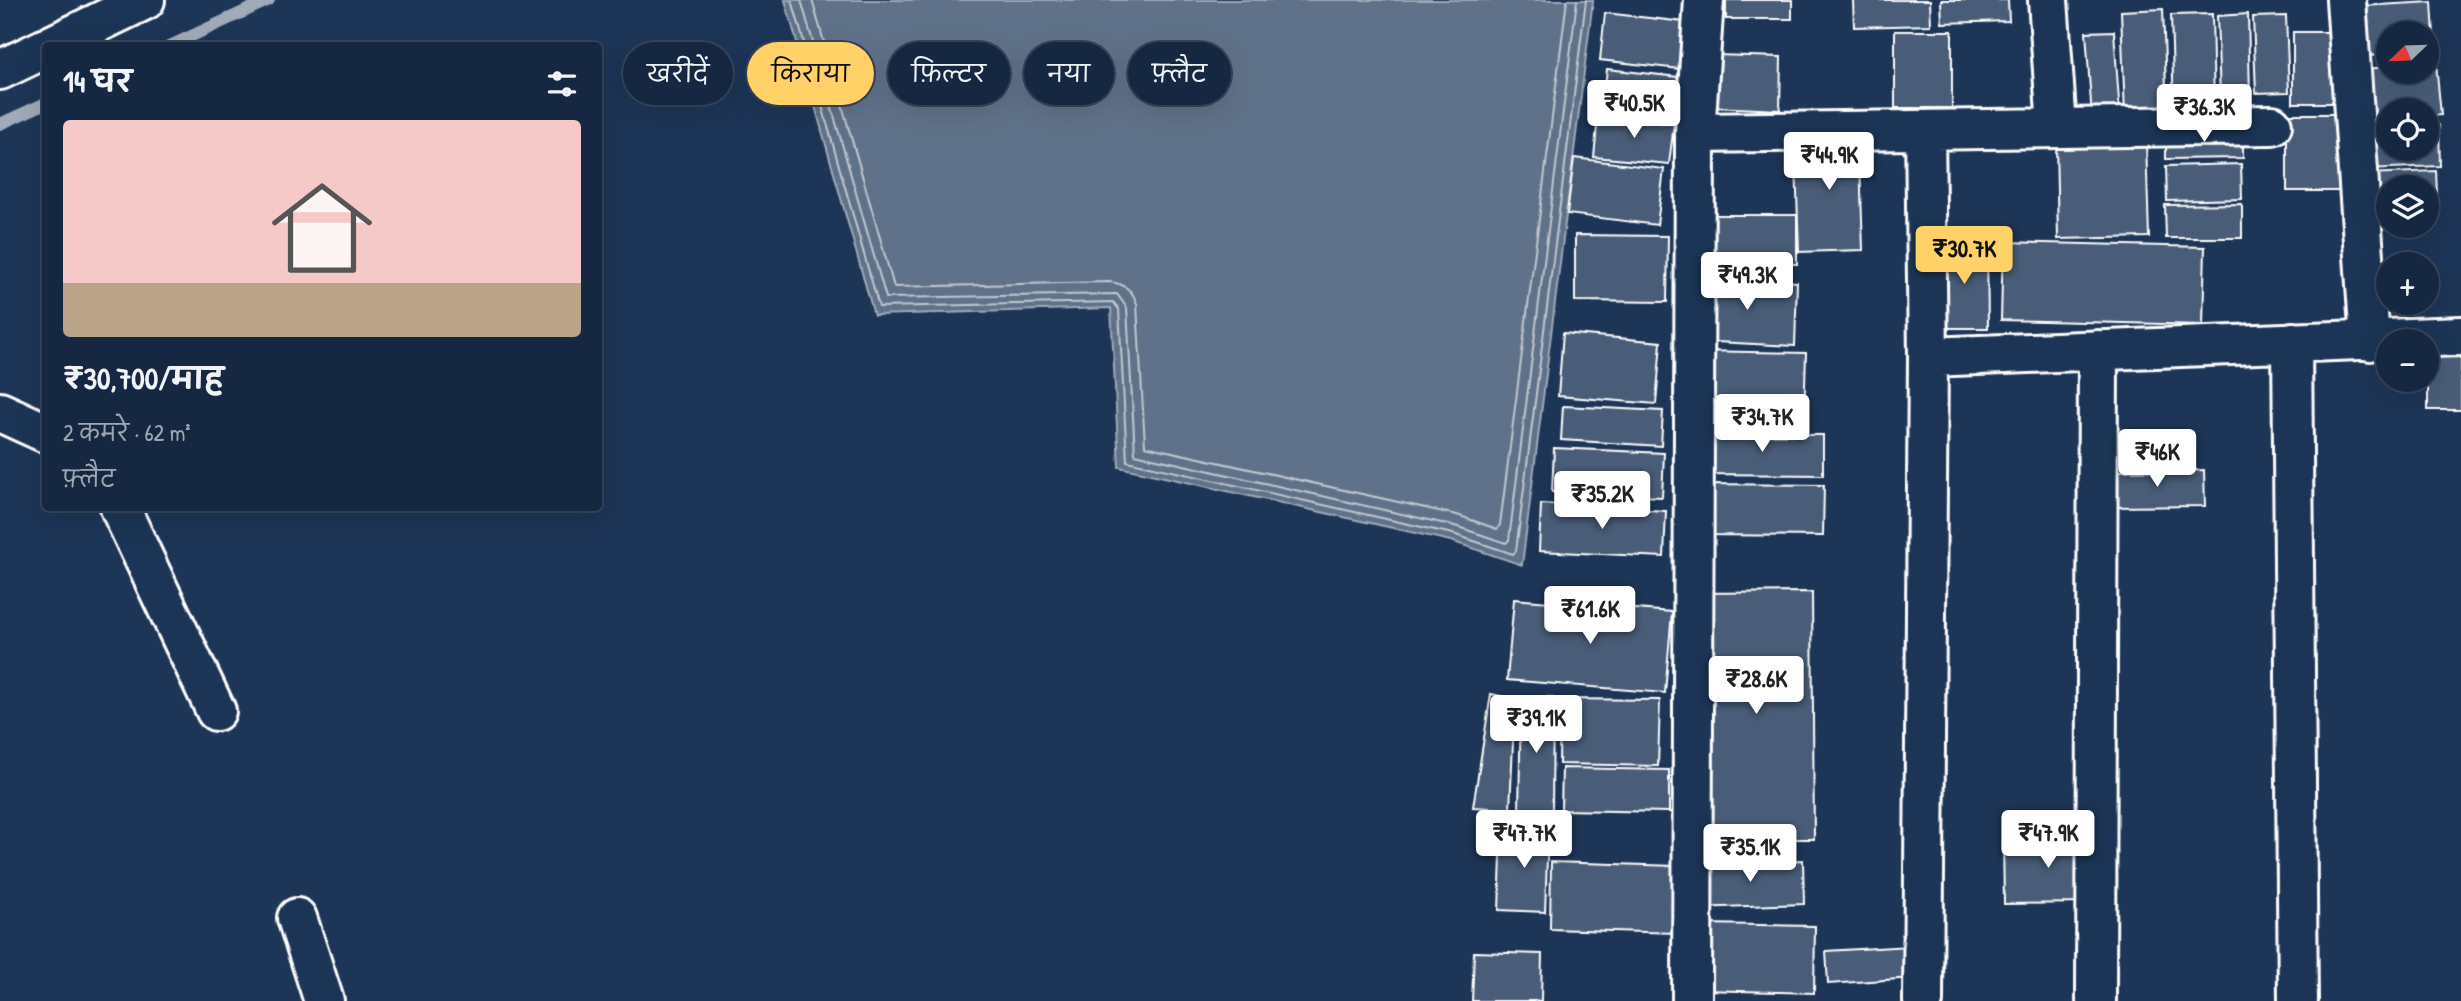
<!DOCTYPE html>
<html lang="hi">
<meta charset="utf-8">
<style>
:root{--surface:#162841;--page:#23344c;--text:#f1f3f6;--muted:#9ea6b1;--line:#35445a;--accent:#ffd166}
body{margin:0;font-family:"Patrick Hand","Playpen Sans Deva",sans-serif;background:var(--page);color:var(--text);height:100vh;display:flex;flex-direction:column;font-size:26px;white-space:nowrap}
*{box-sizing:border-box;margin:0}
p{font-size:23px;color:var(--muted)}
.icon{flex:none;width:38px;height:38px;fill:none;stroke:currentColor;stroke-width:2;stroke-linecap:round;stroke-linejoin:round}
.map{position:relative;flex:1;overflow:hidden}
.side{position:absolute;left:42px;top:42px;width:560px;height:469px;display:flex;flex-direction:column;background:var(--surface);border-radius:7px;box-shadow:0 7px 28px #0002,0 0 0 2px var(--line)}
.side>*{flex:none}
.banner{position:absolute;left:623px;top:42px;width:665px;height:63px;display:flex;gap:14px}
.needle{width:46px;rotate:247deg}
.controls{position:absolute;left:2376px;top:21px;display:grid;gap:14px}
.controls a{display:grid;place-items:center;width:63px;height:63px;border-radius:50%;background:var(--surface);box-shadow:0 7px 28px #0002,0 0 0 2px var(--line);font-size:35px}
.price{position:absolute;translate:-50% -60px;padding:0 16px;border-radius:7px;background:#fff;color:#222;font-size:23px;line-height:46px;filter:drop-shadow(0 2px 4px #0008)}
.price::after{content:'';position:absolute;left:50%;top:42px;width:21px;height:16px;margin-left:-10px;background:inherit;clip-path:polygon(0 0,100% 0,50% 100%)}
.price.selected{background:var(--accent);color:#111}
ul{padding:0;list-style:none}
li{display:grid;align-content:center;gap:14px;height:371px;padding:0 21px}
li+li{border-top:2px solid var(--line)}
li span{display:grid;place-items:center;height:217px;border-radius:7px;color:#555}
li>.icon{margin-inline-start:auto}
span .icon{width:126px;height:126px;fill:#fffc;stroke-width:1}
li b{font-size:30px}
h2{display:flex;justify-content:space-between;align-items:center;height:84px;padding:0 21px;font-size:30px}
.pill{padding:0 24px;border-radius:32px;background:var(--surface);box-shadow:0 7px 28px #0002,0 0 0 2px var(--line);font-size:24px;line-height:63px}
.pill.selected{background:var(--accent);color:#111}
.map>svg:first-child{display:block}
.water{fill:#617289;stroke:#a0aab8;stroke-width:2}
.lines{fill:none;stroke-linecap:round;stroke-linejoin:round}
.shore{stroke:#c0c7d0;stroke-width:2}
.stream{stroke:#a0aab8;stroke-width:12}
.building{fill:#4a5d79;stroke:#fff;stroke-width:2}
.minor-casing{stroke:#fff;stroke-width:44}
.minor{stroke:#1d3557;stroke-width:38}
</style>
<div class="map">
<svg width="2461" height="1001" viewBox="0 0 2461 1001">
<rect width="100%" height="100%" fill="#1d3557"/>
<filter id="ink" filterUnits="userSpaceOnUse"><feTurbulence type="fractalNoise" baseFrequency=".0143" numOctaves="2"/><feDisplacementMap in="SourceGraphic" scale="14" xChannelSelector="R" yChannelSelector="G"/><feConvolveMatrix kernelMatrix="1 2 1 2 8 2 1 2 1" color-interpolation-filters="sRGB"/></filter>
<g filter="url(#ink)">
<path class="water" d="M785,0H1593L1522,565L1451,541L1119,467L1111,308L874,315Z"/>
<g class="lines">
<path class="shore" d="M792,0L879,307L1113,302L1119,309L1127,461L1453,534L1513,554L1516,551L1586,0
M801,0L886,298L1117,294L1127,308L1135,454L1455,526L1506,543L1509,540L1577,0
M812,0L894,287L1109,282C1124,283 1133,290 1137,304L1145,446L1457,515L1497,529L1500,525L1567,0"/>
<path class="stream" d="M170,46L269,0
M0,124L46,103"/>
</g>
<path class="building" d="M1726,0H1792V19H1726Z
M1853,0H1930L1931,25L1854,27Z
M1941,0H2008L2009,21L1942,23Z
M2432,2L2435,53H2427V33H2389V55L2363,56L2361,6Z
M2163,9L2167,114L2125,116L2121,11Z
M1605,13L1693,23L1688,70L1600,60Z
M2212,14L2214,108L2174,109L2171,15Z
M2248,14L2250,96L2220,97L2217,16Z
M2286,16L2289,92L2256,93L2253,17Z
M1895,31H1952V108H1895Z
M2114,31L2120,116L2092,118L2086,32Z
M2293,32H2341V103H2293Z
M1715,55L1781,57L1780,110L1713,107Z
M2436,63L2441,115L2427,116V110H2389V119L2368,121L2363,69L2389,67V72H2427V64Z
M1607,69L1678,77L1673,118L1602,110Z
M2287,114H2346V191H2287Z
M1598,116L1674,124L1669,164L1594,157Z
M2427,125H2439L2440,166L2365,169L2364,127L2389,126V149H2427Z
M2166,130H2243V158L2166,159Z
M1859,131L1863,250L1799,252L1795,133Z
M2146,141L2149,237L2058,239L2056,143Z
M1574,158L1664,169L1657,225L1567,214Z
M2241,164L2242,199L2167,201L2166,166Z
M2436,171L2438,217L2427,218V187H2389V220L2369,221L2367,174Z
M2242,204V238H2166L2165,205Z
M1704,215H1797V264H1704Z
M1575,235L1668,236L1667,302L1575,301Z
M2003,242L2205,247L2203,325L2001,320Z
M1941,244H1987L1988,328H1941Z
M1700,277L1797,282L1795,346L1697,341Z
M1563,333L1661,342L1656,404L1558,396Z
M2428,339H2461V410H2428Z
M1700,351L1806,353L1804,419L1699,416Z
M1563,406L1663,411L1661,446L1561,440Z
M1700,434L1823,435V475L1700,474Z
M1554,448L1664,453L1662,497L1552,492Z
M2204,470L2205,506L2110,507L2109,471Z
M1700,484L1824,485L1823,536L1700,535Z
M1541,504L1666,511L1664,557L1539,551Z
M1812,592L1814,839H1700L1698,593Z
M1514,599L1672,612L1665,693L1507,680Z
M1491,694L1515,699L1510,809L1473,807Z
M1521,697H1553L1552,813L1519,812Z
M1560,699L1660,700L1658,766L1559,764Z
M1562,768L1669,770V812L1561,810Z
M1502,829L1548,831L1545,912L1499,910Z
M2091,837L2092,903L2004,904L2003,838Z
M1803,860L1804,904L1697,908L1696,864Z
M1551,862L1677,866L1676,933L1550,929Z
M1703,924L1815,926L1814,993L1701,990Z
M1910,946L1913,978L1828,984L1826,951Z
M1474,952L1542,954L1541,1001H1472Z"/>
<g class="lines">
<g class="minor-casing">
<path id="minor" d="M2048,0L2057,128
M2346,0L2370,341
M50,46L145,0
M0,70L46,48
M1695,133L2272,125
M2292,342L2298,1001
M1928,357L2461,336
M0,412L46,433
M120,508L216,711
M297,918L324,1001
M1692,1001L1695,133L1704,0
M1923,1001L1928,357L1925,130
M2096,1001L2098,350"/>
</g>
<use href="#minor" class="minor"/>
</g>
</g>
</svg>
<div class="controls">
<a><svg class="needle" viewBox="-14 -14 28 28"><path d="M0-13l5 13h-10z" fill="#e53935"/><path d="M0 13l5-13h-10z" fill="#9ea6b1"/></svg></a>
<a><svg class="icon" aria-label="locate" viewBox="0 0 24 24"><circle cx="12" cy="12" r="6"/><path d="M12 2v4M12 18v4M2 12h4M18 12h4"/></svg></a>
<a><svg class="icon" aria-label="layers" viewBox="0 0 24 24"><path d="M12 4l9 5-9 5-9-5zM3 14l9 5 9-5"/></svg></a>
<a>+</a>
<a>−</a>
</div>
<b class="price" style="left:1634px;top:140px">₹40.5K</b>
<b class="price" style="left:2204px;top:144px">₹36.3K</b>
<b class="price" style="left:1829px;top:192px">₹44.9K</b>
<b class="price selected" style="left:1964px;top:286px">₹30.7K</b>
<b class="price" style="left:1747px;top:312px">₹49.3K</b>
<b class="price" style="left:1762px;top:454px">₹34.7K</b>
<b class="price" style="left:2157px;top:489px">₹46K</b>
<b class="price" style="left:1602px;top:531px">₹35.2K</b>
<b class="price" style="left:1590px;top:646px">₹61.6K</b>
<b class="price" style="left:1756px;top:716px">₹28.6K</b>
<b class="price" style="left:1536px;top:755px">₹39.1K</b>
<b class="price" style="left:1524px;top:870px">₹47.7K</b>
<b class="price" style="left:2048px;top:870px">₹47.9K</b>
<b class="price" style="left:1750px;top:884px">₹35.1K</b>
<div class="banner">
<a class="pill">खरीदें</a>
<a class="pill selected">किराया</a>
<a class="pill">फ़िल्टर</a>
<a class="pill">नया</a>
<a class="pill">फ़्लैट</a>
</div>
<section class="side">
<h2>14 घर<svg class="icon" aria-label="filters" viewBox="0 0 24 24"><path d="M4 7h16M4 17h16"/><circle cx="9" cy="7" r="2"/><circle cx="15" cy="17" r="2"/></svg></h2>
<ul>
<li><span style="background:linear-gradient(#f6c9c9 75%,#b9a48a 0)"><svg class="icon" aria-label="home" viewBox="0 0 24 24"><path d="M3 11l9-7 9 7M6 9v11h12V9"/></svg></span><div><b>₹30,700/माह</b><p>2 कमरे · 62 m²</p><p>फ़्लैट</p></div></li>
</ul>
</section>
</div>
